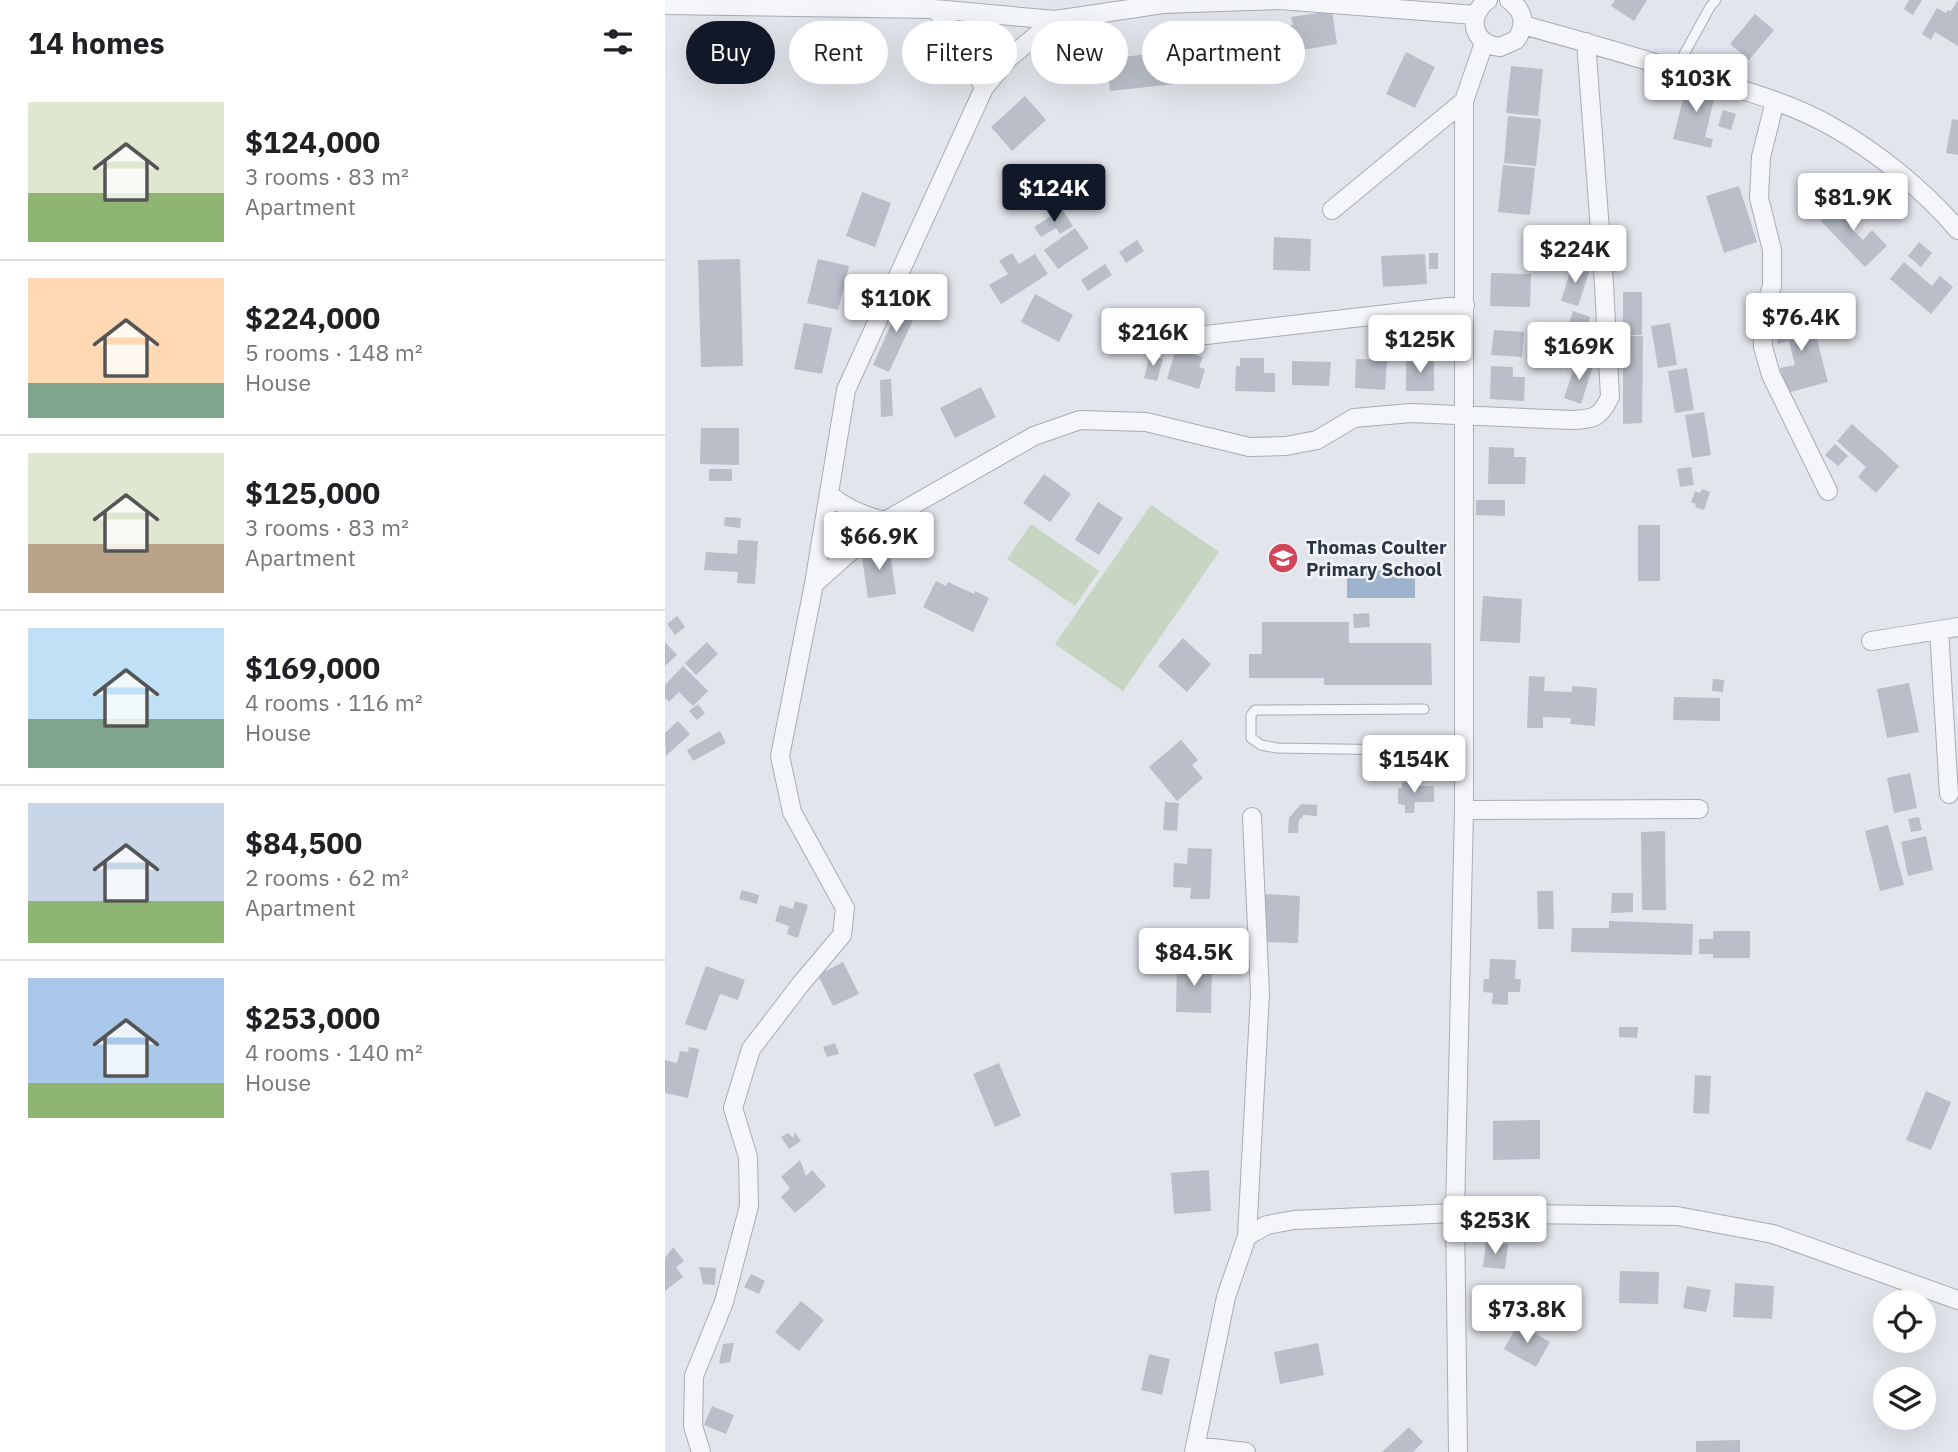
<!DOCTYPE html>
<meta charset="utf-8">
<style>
:root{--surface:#fff;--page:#f6f6f6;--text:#202124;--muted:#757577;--line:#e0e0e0;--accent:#111827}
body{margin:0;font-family:"IBM Plex Sans",sans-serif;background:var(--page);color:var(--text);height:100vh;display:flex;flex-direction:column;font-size:26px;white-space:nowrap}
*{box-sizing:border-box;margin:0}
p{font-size:23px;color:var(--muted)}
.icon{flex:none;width:38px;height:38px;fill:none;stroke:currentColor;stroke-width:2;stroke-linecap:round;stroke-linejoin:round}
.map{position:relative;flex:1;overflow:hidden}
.panel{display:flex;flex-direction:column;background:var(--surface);width:665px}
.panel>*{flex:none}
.hud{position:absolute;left:21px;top:21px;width:665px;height:63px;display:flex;gap:14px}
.controls{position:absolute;left:1208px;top:1290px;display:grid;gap:14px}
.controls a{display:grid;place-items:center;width:63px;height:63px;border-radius:50%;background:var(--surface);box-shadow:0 7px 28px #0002;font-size:35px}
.price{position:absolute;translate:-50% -60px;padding:0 16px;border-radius:7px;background:#fff;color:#222;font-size:23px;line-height:46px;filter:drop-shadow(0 2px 4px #0008)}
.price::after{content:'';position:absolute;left:50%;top:42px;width:21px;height:16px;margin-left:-10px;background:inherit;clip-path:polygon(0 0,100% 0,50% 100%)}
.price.selected{background:var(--accent);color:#fff}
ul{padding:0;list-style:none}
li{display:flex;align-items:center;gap:21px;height:175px;padding:0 28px}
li+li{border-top:2px solid var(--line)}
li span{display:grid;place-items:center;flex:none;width:196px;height:140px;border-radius:0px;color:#555}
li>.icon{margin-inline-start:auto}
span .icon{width:84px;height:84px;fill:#fffc;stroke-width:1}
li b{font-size:30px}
h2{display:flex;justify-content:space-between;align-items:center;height:84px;padding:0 28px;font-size:30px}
.tag{padding:0 24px;border-radius:32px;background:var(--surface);box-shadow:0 7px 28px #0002;font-size:24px;line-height:63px}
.tag.selected{background:var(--accent);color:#fff}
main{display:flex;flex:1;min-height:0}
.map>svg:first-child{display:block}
.green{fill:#c7d5c3}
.water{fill:#9cb3cb}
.building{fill:#b9bec8}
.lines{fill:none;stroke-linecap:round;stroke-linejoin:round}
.service-casing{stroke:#a7acb5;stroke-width:11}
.minor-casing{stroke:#a7acb5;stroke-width:20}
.service{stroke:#f5f6f9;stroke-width:9}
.minor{stroke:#f5f6f9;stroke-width:18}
.labels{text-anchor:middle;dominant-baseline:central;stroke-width:5;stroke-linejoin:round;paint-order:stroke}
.poi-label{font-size:19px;font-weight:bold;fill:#293343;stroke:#f2f4f8;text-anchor:start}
</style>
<main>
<section class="panel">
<h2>14 homes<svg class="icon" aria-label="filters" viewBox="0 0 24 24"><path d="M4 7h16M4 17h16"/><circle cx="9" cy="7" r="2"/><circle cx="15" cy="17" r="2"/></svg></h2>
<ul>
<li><span style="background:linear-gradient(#dfe7d0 65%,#8fb573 0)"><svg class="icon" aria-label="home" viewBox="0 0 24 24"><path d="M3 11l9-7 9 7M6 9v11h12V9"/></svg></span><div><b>$124,000</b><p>3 rooms · 83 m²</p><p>Apartment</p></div></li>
<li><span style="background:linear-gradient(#ffd9b3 75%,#7fa58c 0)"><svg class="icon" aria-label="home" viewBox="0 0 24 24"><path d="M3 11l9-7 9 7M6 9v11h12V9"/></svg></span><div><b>$224,000</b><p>5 rooms · 148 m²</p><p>House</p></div></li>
<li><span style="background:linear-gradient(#dfe7d0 65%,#b9a48a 0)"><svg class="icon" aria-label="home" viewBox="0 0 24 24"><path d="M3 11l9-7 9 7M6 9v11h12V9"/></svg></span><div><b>$125,000</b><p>3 rooms · 83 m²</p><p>Apartment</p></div></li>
<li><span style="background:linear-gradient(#bfe0f5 65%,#7fa58c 0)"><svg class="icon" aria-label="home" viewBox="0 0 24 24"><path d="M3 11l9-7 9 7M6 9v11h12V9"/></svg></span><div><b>$169,000</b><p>4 rooms · 116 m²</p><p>House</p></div></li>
<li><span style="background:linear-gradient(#c9d6e8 70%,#8fb573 0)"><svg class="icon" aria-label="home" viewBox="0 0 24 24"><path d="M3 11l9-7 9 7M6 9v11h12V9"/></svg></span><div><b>$84,500</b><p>2 rooms · 62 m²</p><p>Apartment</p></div></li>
<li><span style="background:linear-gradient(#a9c7e8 75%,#8fb573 0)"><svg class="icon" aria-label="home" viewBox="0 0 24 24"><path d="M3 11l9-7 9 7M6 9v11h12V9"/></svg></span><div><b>$253,000</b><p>4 rooms · 140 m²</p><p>House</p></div></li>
</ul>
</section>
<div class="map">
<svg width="1293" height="1452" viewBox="0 0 1293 1452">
<rect width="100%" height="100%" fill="#e2e5eb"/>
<path class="green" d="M486,505L554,552L458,691L390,644Z
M366,524L434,571L410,606L342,559Z"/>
<path class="water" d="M750,570V598H682V571Z"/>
<path class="building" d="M950,0H982L969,21L946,6Z
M1244,0H1257L1248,15L1239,9Z
M1293,0V46L1270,32L1266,40L1257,34L1272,8L1281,13L1283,10L1286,11Z
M667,11L672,44L631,51L630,42L603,45L601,29L628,25L626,17Z
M1090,14L1109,30L1084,60L1065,44Z
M598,49L599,66H590L588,50Z
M507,51L510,84L445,91L442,59Z
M741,52L770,67L750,108L721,94Z
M846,66L878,69L873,116L841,113Z
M1023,80L1052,87L1040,137L1048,139L1046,148L1008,139Z
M360,96L381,120L347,151L326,127Z
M1058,110L1071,114L1066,130L1053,126Z
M843,116L876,119L871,166L839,163Z
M1287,119L1293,120V155L1281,153Z
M361,164L367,172L355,180L349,172Z
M838,165L870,168L865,215L833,212Z
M1074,186L1092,242L1059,253L1041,196Z
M424,187L431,198L417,207L410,196Z
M197,192L226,203L210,247L181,236Z
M1180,197L1198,215L1185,227L1198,240L1207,230L1222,246L1200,267L1156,221Z
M397,209L408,226L395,234L391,228L376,237L369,227Z
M410,228L424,248L393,269L379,250Z
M609,237L646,239L645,271L608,270Z
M472,240L479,251L461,263L454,252Z
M1254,242L1267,253L1256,267L1243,256Z
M347,253L354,264L370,254L383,274L336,304L324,285L343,274L334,261Z
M764,253H773V269H764Z
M760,254L762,284L718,287L716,256Z
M75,259L78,366L36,367L33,260Z
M153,259L184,266L173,310L142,303Z
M1239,262L1267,286L1275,276L1288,287L1266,314L1225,279Z
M908,263L925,269L913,306L896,301Z
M440,264L447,275L423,291L416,280Z
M826,273L866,274L865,307L825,306Z
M958,292H977V335H958Z
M370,294L408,315L394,342L356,322Z
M238,297L255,305L224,372L208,365Z
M908,311L925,317L913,354L896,348Z
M1145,312L1163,382L1122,393L1115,368L1130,365L1124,341L1113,344L1107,322Z
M139,323L167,328L157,374L129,369Z
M1005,323L1012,365L993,368L986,326Z
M829,330L859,332L857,357L826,355Z
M958,336H978L977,423L958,424Z
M511,349L538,357L534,367L540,369L534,389L502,379Z
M485,355L498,359L492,381L479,378Z
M575,358H599V373H610V392L570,391L571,366H575Z
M741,358H769V391H741Z
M691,359L722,360L720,390L690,388Z
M627,361L666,362L664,386L627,385Z
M911,361L928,366L916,404L899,398Z
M826,366L848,367V377H860L859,401L825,399Z
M1022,368L1029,410L1010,413L1003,371Z
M226,379L228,416L216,417L215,380Z
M316,387L331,417L290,438L275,408Z
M1039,412L1046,455L1027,458L1020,415Z
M1187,424L1234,466L1211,493L1193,477L1201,467L1172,441Z
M36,428H74V465L35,464Z
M1170,444L1183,456L1173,466L1160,455Z
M824,447L849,448V457H861L860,484H823Z
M1026,467L1029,485L1015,487L1012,469Z
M44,469H67V481H44Z
M379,474L406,494L385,522L358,503Z
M1037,489L1045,492L1039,510L1030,507L1031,504L1026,502L1030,491L1035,493Z
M811,500H840V516L811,515Z
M433,502L458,518L434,555L410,540Z
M60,517L76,518L75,528L59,526Z
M973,525H995V581H973Z
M73,540L93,541L90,584L72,583L73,572L39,570L41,552L72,554Z
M224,546L231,594L203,598L196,551Z
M757,564H768V578L757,577Z
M271,581L281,586L283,582L309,594L310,591L324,598L308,632L258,607Z
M818,596L857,599L855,643L815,641Z
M704,613L705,627L689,628L688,614Z
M12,616L20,627L10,635L2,624Z
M597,622H684V643H766L767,685H659V678H584V654H597Z
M518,638L546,664L522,692L493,666Z
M0,642L12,655L0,666Z
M42,642L53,654L31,675L20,663Z
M18,666L43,691L28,706L14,692L4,702L0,698V685Z
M864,676L880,677L879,691L907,692V686L932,688L930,726L905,724L906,718L878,717V728H862Z
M1048,679L1059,680L1058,692L1047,691Z
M1244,683L1254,732L1222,738L1212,689Z
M1009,697L1055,698V721L1008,720Z
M33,704L40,713L32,720L24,711Z
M13,721L25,734L1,756L0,733Z
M55,731L61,743L28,761L22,750Z
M516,740L533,760L527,765L538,778L512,801L484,767Z
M744,758L749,764L732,780L727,774Z
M1245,773L1252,808L1229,813L1222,778Z
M737,782H754V786H769V802H750L749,813H740V805L733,804V788H737Z
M500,802L514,803L512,831L498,830Z
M636,804L652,805V816L639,815L634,820L633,833H623L624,818Z
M1254,817L1257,830L1246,832L1243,819Z
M1223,825L1239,885L1215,891L1200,831Z
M1000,831L1001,910H977L976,832Z
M1261,836L1268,870L1243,876L1236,842Z
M523,848L547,849L545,899H525L526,888L508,887L509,863L522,864Z
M77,890L94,895L92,904L74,899Z
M872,891H888L889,929H873Z
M947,893H968V912L946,913Z
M599,894L635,896L633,943L597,942Z
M130,901L143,905L133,938L122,934L124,926L110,921L115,905L128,909Z
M944,921L1028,924L1027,955L906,952L907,928H944Z
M1048,931H1085V958H1048V954H1034V939H1048Z
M825,959L851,960L850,979H856L855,992H843V1005L827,1004L828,993L818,992L819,979H824Z
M178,962L194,994L168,1006L153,975Z
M512,964L547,965L546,1013L511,1012Z
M41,966L80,980L73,1000L55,994L41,1031L20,1024Z
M954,1027H973L972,1038L954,1037Z
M170,1043L174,1054L162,1057L158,1047Z
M24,1047L34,1049L23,1098L0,1093V1060L12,1063L15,1051L23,1052Z
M334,1063L356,1116L330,1127L308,1074Z
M1030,1075L1046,1076L1044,1114L1028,1113Z
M1261,1091L1286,1102L1266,1150L1241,1140Z
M875,1120V1159L828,1160V1121Z
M130,1132L136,1141L124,1149L116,1137L123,1133L128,1138Z
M135,1160L141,1176L147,1170L161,1186L130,1213L116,1197L125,1188L116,1177Z
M544,1170L546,1211L509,1214L506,1173Z
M821,1242L843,1244L840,1269L818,1267Z
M8,1247L19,1261L11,1267L18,1277L0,1291V1258Z
M34,1267L51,1268L50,1285L38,1284Z
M955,1271L994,1272L993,1304L954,1303Z
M86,1274L100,1281L94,1294L79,1287Z
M1070,1283L1109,1286L1107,1319L1068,1317Z
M1022,1286L1046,1290L1041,1312L1018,1308Z
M136,1301L159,1320L134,1351L110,1332Z
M853,1324L885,1342L871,1367L839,1349Z
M69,1343L65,1362L54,1364L58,1344Z
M653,1343L659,1375L615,1384L609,1352Z
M484,1354L505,1359L497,1395L476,1390Z
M47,1406L69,1415L61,1434L39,1425Z
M744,1427L758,1442L748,1452H717Z
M1075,1440V1452H1031V1441Z"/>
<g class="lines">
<g class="service-casing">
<path id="service" d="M1011,69L1045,7L1051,0
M759,709L590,710L586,715V738L596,745L612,748L798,751"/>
</g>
<g class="minor-casing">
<path id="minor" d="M823,0C801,16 807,44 835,47L851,40C861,26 860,11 844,0
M0,5L270,9L390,20L498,4L615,0L810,15
M270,9L293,37L319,88
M858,25C920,42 981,60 1042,79C1084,92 1127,104 1166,126C1211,151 1260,191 1293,230
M1110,101L1096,157L1094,198L1107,250V286L1097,317L1098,347L1106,375L1163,491
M667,210L799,101
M541,335L800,305
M165,495C181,509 199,516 220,521
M149,584L220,521L369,436L415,420L481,422L584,447L621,446L652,440L689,418L746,413L907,420C929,419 935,418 945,397L939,284L921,42
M1274,630L1284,794
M1206,641L1293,627
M799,810L1034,809
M582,1236L595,994L587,817
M530,1446L581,1452
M36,1452L28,1426L29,1376L59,1302L84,1206L83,1157L68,1108L86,1049L135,985L177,935L180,908L127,812L115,756L149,584L181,390L319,88L344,58L390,20
M529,1452L561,1297L582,1236L602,1225L629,1220L790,1213L1012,1216L1108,1234L1293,1300
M793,1452L790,1213L799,810V101L819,43"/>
</g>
<use href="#service" class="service"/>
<use href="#minor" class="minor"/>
</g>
<defs>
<g id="school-disc" transform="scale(1.575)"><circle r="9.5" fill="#d24559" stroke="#f2f4f8"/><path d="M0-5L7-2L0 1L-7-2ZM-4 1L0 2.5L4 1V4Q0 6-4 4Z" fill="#fff"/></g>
</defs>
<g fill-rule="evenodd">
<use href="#school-disc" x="618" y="558"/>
</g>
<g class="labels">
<g class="poi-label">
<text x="641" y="547">Thomas Coulter<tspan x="641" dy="22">Primary School</tspan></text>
</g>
</g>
</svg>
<div class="controls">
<a><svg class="icon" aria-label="locate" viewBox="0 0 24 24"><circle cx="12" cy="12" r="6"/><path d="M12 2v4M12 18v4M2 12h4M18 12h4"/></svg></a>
<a><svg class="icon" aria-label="layers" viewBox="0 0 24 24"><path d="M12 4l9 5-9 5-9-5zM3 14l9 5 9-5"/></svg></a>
</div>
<b class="price" style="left:1031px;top:114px">$103K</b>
<b class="price selected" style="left:389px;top:224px">$124K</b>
<b class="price" style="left:1188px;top:233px">$81.9K</b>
<b class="price" style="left:910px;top:285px">$224K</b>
<b class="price" style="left:231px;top:334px">$110K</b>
<b class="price" style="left:1136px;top:353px">$76.4K</b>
<b class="price" style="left:488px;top:368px">$216K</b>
<b class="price" style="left:755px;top:375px">$125K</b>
<b class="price" style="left:914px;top:382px">$169K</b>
<b class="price" style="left:214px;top:572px">$66.9K</b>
<b class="price" style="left:749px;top:795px">$154K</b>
<b class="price" style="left:529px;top:988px">$84.5K</b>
<b class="price" style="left:830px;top:1256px">$253K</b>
<b class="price" style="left:862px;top:1345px">$73.8K</b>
<div class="hud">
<a class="tag selected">Buy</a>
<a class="tag">Rent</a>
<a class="tag">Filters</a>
<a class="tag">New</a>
<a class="tag">Apartment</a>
</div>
</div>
</main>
